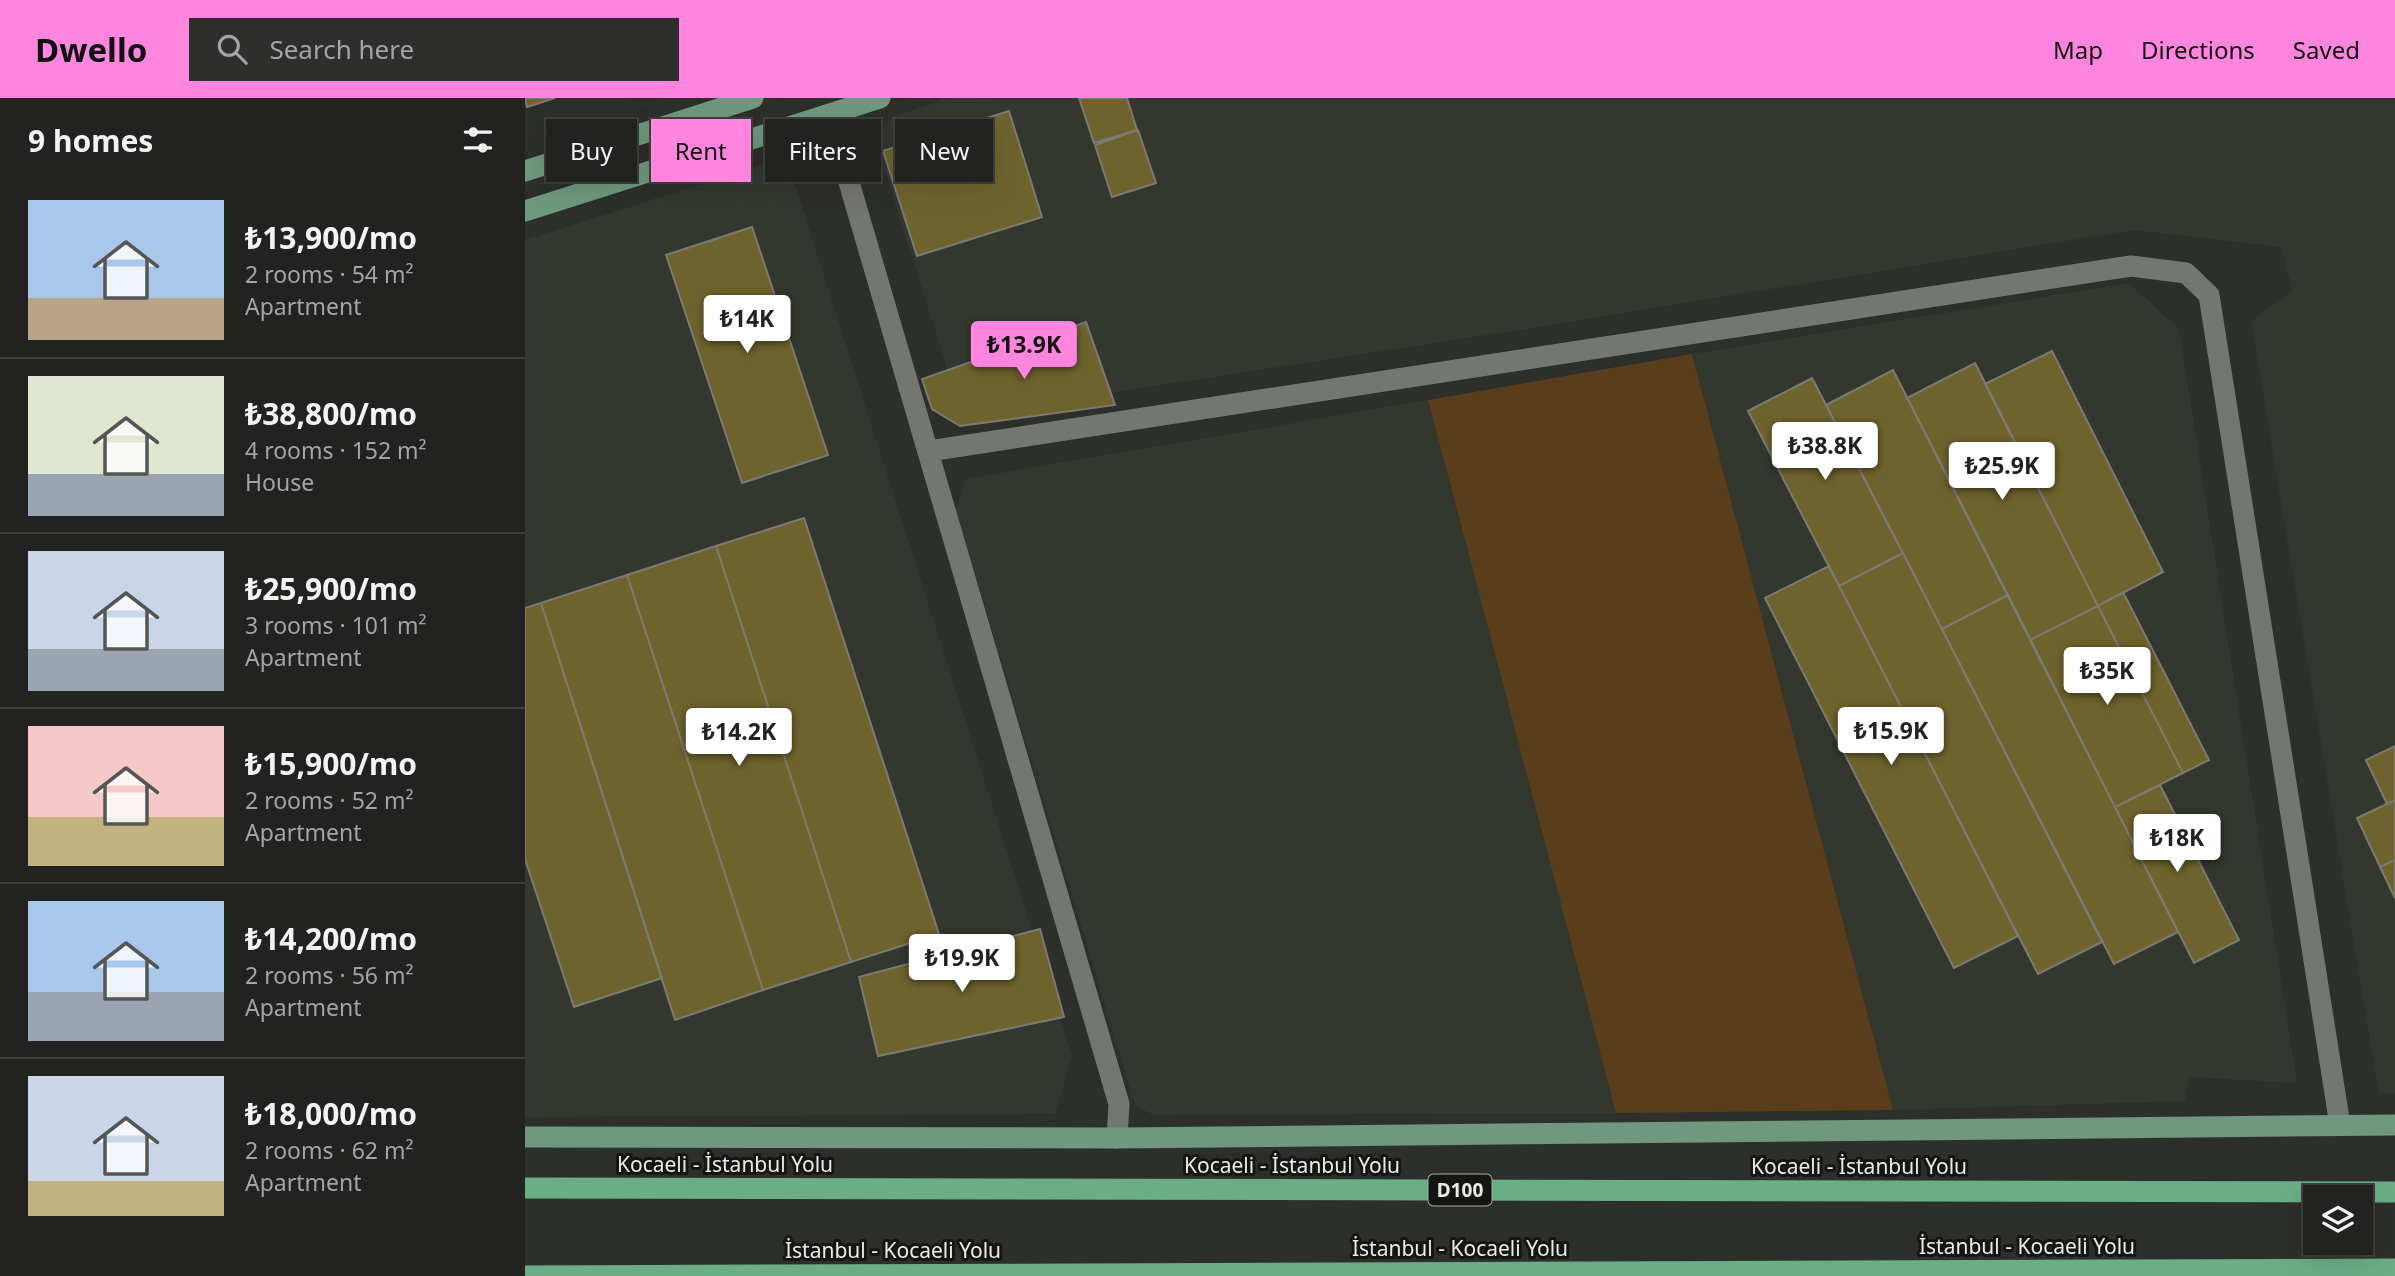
<!DOCTYPE html>
<meta charset="utf-8">
<style>
:root{--surface:#222320;--page:#2e2f2d;--text:#f1f3f6;--muted:#a2a4a5;--line:#3f403e;--accent:#ff85df}
body{margin:0;font-family:"Noto Sans",sans-serif;background:var(--page);color:var(--text);height:100vh;display:flex;flex-direction:column;font-size:26px;white-space:nowrap}
*{box-sizing:border-box;margin:0}
p{font-size:23px;color:var(--muted)}
.icon{flex:none;width:38px;height:38px;fill:none;stroke:currentColor;stroke-width:2;stroke-linecap:round;stroke-linejoin:round}
.map{position:relative;flex:1;overflow:hidden}
.panel{display:flex;flex-direction:column;background:var(--surface);width:525px}
.panel>*{flex:none}
.guide{position:absolute;left:21px;top:21px;width:665px;height:63px;display:flex;gap:14px}
.fabs{position:absolute;left:1778px;top:1087px;display:grid;gap:14px}
.fabs a{display:grid;place-items:center;width:70px;height:70px;border-radius:0px;background:var(--surface);box-shadow:0 7px 28px #0002,0 0 0 2px var(--line);font-size:35px}
.price{position:absolute;translate:-50% -60px;padding:0 16px;border-radius:7px;background:#fff;color:#222;font-size:23px;line-height:46px;filter:drop-shadow(0 2px 4px #0008)}
.price::after{content:'';position:absolute;left:50%;top:42px;width:21px;height:16px;margin-left:-10px;background:inherit;clip-path:polygon(0 0,100% 0,50% 100%)}
.price.current{background:var(--accent);color:#111}
ul{padding:0;list-style:none}
li{display:flex;align-items:center;gap:21px;height:175px;padding:0 28px}
li+li{border-top:2px solid var(--line)}
li span{display:grid;place-items:center;flex:none;width:196px;height:140px;border-radius:0px;color:#555}
li>.icon{margin-inline-start:auto}
span .icon{width:84px;height:84px;fill:#fffc;stroke-width:1}
li b{font-size:30px}
h2{display:flex;justify-content:space-between;align-items:center;height:84px;padding:0 28px;font-size:30px}
.pill{padding:0 24px;border-radius:0px;background:var(--surface);box-shadow:0 7px 28px #0002,0 0 0 2px var(--line);font-size:24px;line-height:63px}
.pill.current{background:var(--accent);color:#111}
header{display:flex;align-items:center;gap:42px;box-sizing:border-box;height:98px;padding:0 35px;background:var(--accent);color:#111}
header strong{font-size:33px}
nav{display:flex;gap:38px;margin-inline-start:auto;font-size:24px}
.search{width:490px;height:63px;background:var(--page);display:flex;align-items:center;gap:18px;box-sizing:border-box;padding:0 24px;border-radius:0px;color:var(--muted);font-size:26px}
main{display:flex;flex:1;min-height:0}
.map>svg:first-child{display:block}
.built{fill:#33382e}
.green{fill:#5a3d1b}
.building{fill:#6f632d;stroke:#7b7a74;stroke-width:2}
.lines{fill:none;stroke-linecap:round;stroke-linejoin:round}
.minor{stroke:#747671;stroke-width:21}
.major{stroke:#6f987e;stroke-width:21}
.highway{stroke:#6bae86;stroke-width:21}
.labels{text-anchor:middle;dominant-baseline:central;stroke-width:6;stroke-linejoin:round;paint-order:stroke}
.shield{fill:#151614;stroke:#a9aba8;stroke-width:2}
.shield-label{font-size:19px;font-weight:bold;fill:#e9ebe8}
.street-label{font-size:21px;fill:#e9ebe8;stroke:#151614}
</style>
<header>
<strong>Dwello</strong>
<div class="search"><svg class="icon" aria-label="search" viewBox="0 0 24 24"><circle cx="10" cy="10" r="6"/><path d="M15 15l6 6"/></svg>Search here</div>
<nav><a>Map</a><a>Directions</a><a>Saved</a></nav>
</header>
<main>
<section class="panel">
<h2>9 homes<svg class="icon" aria-label="filters" viewBox="0 0 24 24"><path d="M4 7h16M4 17h16"/><circle cx="9" cy="7" r="2"/><circle cx="15" cy="17" r="2"/></svg></h2>
<ul>
<li><span style="background:linear-gradient(#a9c7e8 70%,#b9a48a 0)"><svg class="icon" aria-label="home" viewBox="0 0 24 24"><path d="M3 11l9-7 9 7M6 9v11h12V9"/></svg></span><div><b>₺13,900/mo</b><p>2 rooms · 54 m²</p><p>Apartment</p></div></li>
<li><span style="background:linear-gradient(#dfe7d0 70%,#9aa5b1 0)"><svg class="icon" aria-label="home" viewBox="0 0 24 24"><path d="M3 11l9-7 9 7M6 9v11h12V9"/></svg></span><div><b>₺38,800/mo</b><p>4 rooms · 152 m²</p><p>House</p></div></li>
<li><span style="background:linear-gradient(#c9d6e8 70%,#9aa5b1 0)"><svg class="icon" aria-label="home" viewBox="0 0 24 24"><path d="M3 11l9-7 9 7M6 9v11h12V9"/></svg></span><div><b>₺25,900/mo</b><p>3 rooms · 101 m²</p><p>Apartment</p></div></li>
<li><span style="background:linear-gradient(#f6c9c9 65%,#c2b280 0)"><svg class="icon" aria-label="home" viewBox="0 0 24 24"><path d="M3 11l9-7 9 7M6 9v11h12V9"/></svg></span><div><b>₺15,900/mo</b><p>2 rooms · 52 m²</p><p>Apartment</p></div></li>
<li><span style="background:linear-gradient(#a9c7e8 65%,#9aa5b1 0)"><svg class="icon" aria-label="home" viewBox="0 0 24 24"><path d="M3 11l9-7 9 7M6 9v11h12V9"/></svg></span><div><b>₺14,200/mo</b><p>2 rooms · 56 m²</p><p>Apartment</p></div></li>
<li><span style="background:linear-gradient(#c9d6e8 75%,#c2b280 0)"><svg class="icon" aria-label="home" viewBox="0 0 24 24"><path d="M3 11l9-7 9 7M6 9v11h12V9"/></svg></span><div><b>₺18,000/mo</b><p>2 rooms · 62 m²</p><p>Apartment</p></div></li>
</ul>
</section>
<div class="map">
<svg width="1870" height="1178" viewBox="0 0 1870 1178">
<rect width="100%" height="100%" fill="#2d2f2a"/>
<path class="built" d="M422,0H1870V995H1854L1726,223L1768,193L1756,149L1609,132L981,234L473,312L426,283L351,44L367,19Z
M253,62L267,77L547,958L530,1016L0,1019V142Z
M1604,185L1654,231L1772,985L1665,979L1660,1003L1368,1012L1167,256Z
M903,302L1091,1015L628,1017L610,1007L431,412L441,381Z"/>
<path class="green" d="M1167,256L1368,1012L1091,1015L903,302Z"/>
<path class="building" d="M0,0H30L2,9Z
M554,0H602L612,32L569,45Z
M484,13L517,119L392,158L358,53Z
M613,32L631,85L587,99L570,47Z
M227,129L303,357L217,385L141,157Z
M561,224L590,307L435,328L407,311L397,281Z
M1527,253L1638,474L1573,508L1460,286Z
M1450,265L1573,508L1505,542L1382,300Z
M1368,272L1483,497L1417,531L1301,307Z
M1287,280L1378,455L1314,488L1223,313Z
M279,420L414,836L326,864L191,448Z
M191,448L326,864L238,892L102,477Z
M1378,455L1577,844L1513,876L1314,488Z
M1304,468L1493,838L1429,870L1240,500Z
M102,477L238,892L150,922L16,505Z
M1598,494L1684,662L1658,675L1573,508Z
M1483,497L1653,834L1589,866L1417,531Z
M16,505L137,880L49,909L0,761V510Z
M1573,508L1658,675L1590,709L1505,542Z
M1870,648V702L1862,706L1841,662Z
M1635,687L1714,842L1669,865L1590,709Z
M1870,702V762L1855,769L1832,720Z
M1870,762V800L1855,769Z
M515,831L539,919L353,958L334,879Z"/>
<g class="lines">
<path class="minor" d="M304,16L594,1006L592,1040
M404,353L1606,168L1661,175L1684,197L1815,1027"/>
<path class="major" d="M0,73L228,0
M0,113L355,0
M0,1039L592,1040L1870,1027"/>
<path class="highway" d="M0,1090L1870,1094
M0,1178L1870,1171"/>
</g>
<g class="labels">
<rect class="shield" x="903.5" y="1076.5" width="63" height="31" rx="5"/>
<g class="shield-label">
<text x="935" y="1092">D100</text>
</g>
<g class="street-label">
<text x="200" y="1066">Kocaeli - İstanbul Yolu</text>
<text x="767" y="1067">Kocaeli - İstanbul Yolu</text>
<text x="1334" y="1068">Kocaeli - İstanbul Yolu</text>
<text x="1502" y="1148">İstanbul - Kocaeli Yolu</text>
<text x="935" y="1150">İstanbul - Kocaeli Yolu</text>
<text x="368" y="1152">İstanbul - Kocaeli Yolu</text>
</g>
</g>
</svg>
<div class="fabs">
<a><svg class="icon" aria-label="layers" viewBox="0 0 24 24"><path d="M12 4l9 5-9 5-9-5zM3 14l9 5 9-5"/></svg></a>
</div>
<b class="price" style="left:222px;top:257px">₺14K</b>
<b class="price current" style="left:499px;top:283px">₺13.9K</b>
<b class="price" style="left:1300px;top:384px">₺38.8K</b>
<b class="price" style="left:1477px;top:404px">₺25.9K</b>
<b class="price" style="left:1582px;top:609px">₺35K</b>
<b class="price" style="left:1366px;top:669px">₺15.9K</b>
<b class="price" style="left:214px;top:670px">₺14.2K</b>
<b class="price" style="left:1652px;top:776px">₺18K</b>
<b class="price" style="left:437px;top:896px">₺19.9K</b>
<div class="guide">
<a class="pill">Buy</a>
<a class="pill current">Rent</a>
<a class="pill">Filters</a>
<a class="pill">New</a>
</div>
</div>
</main>
